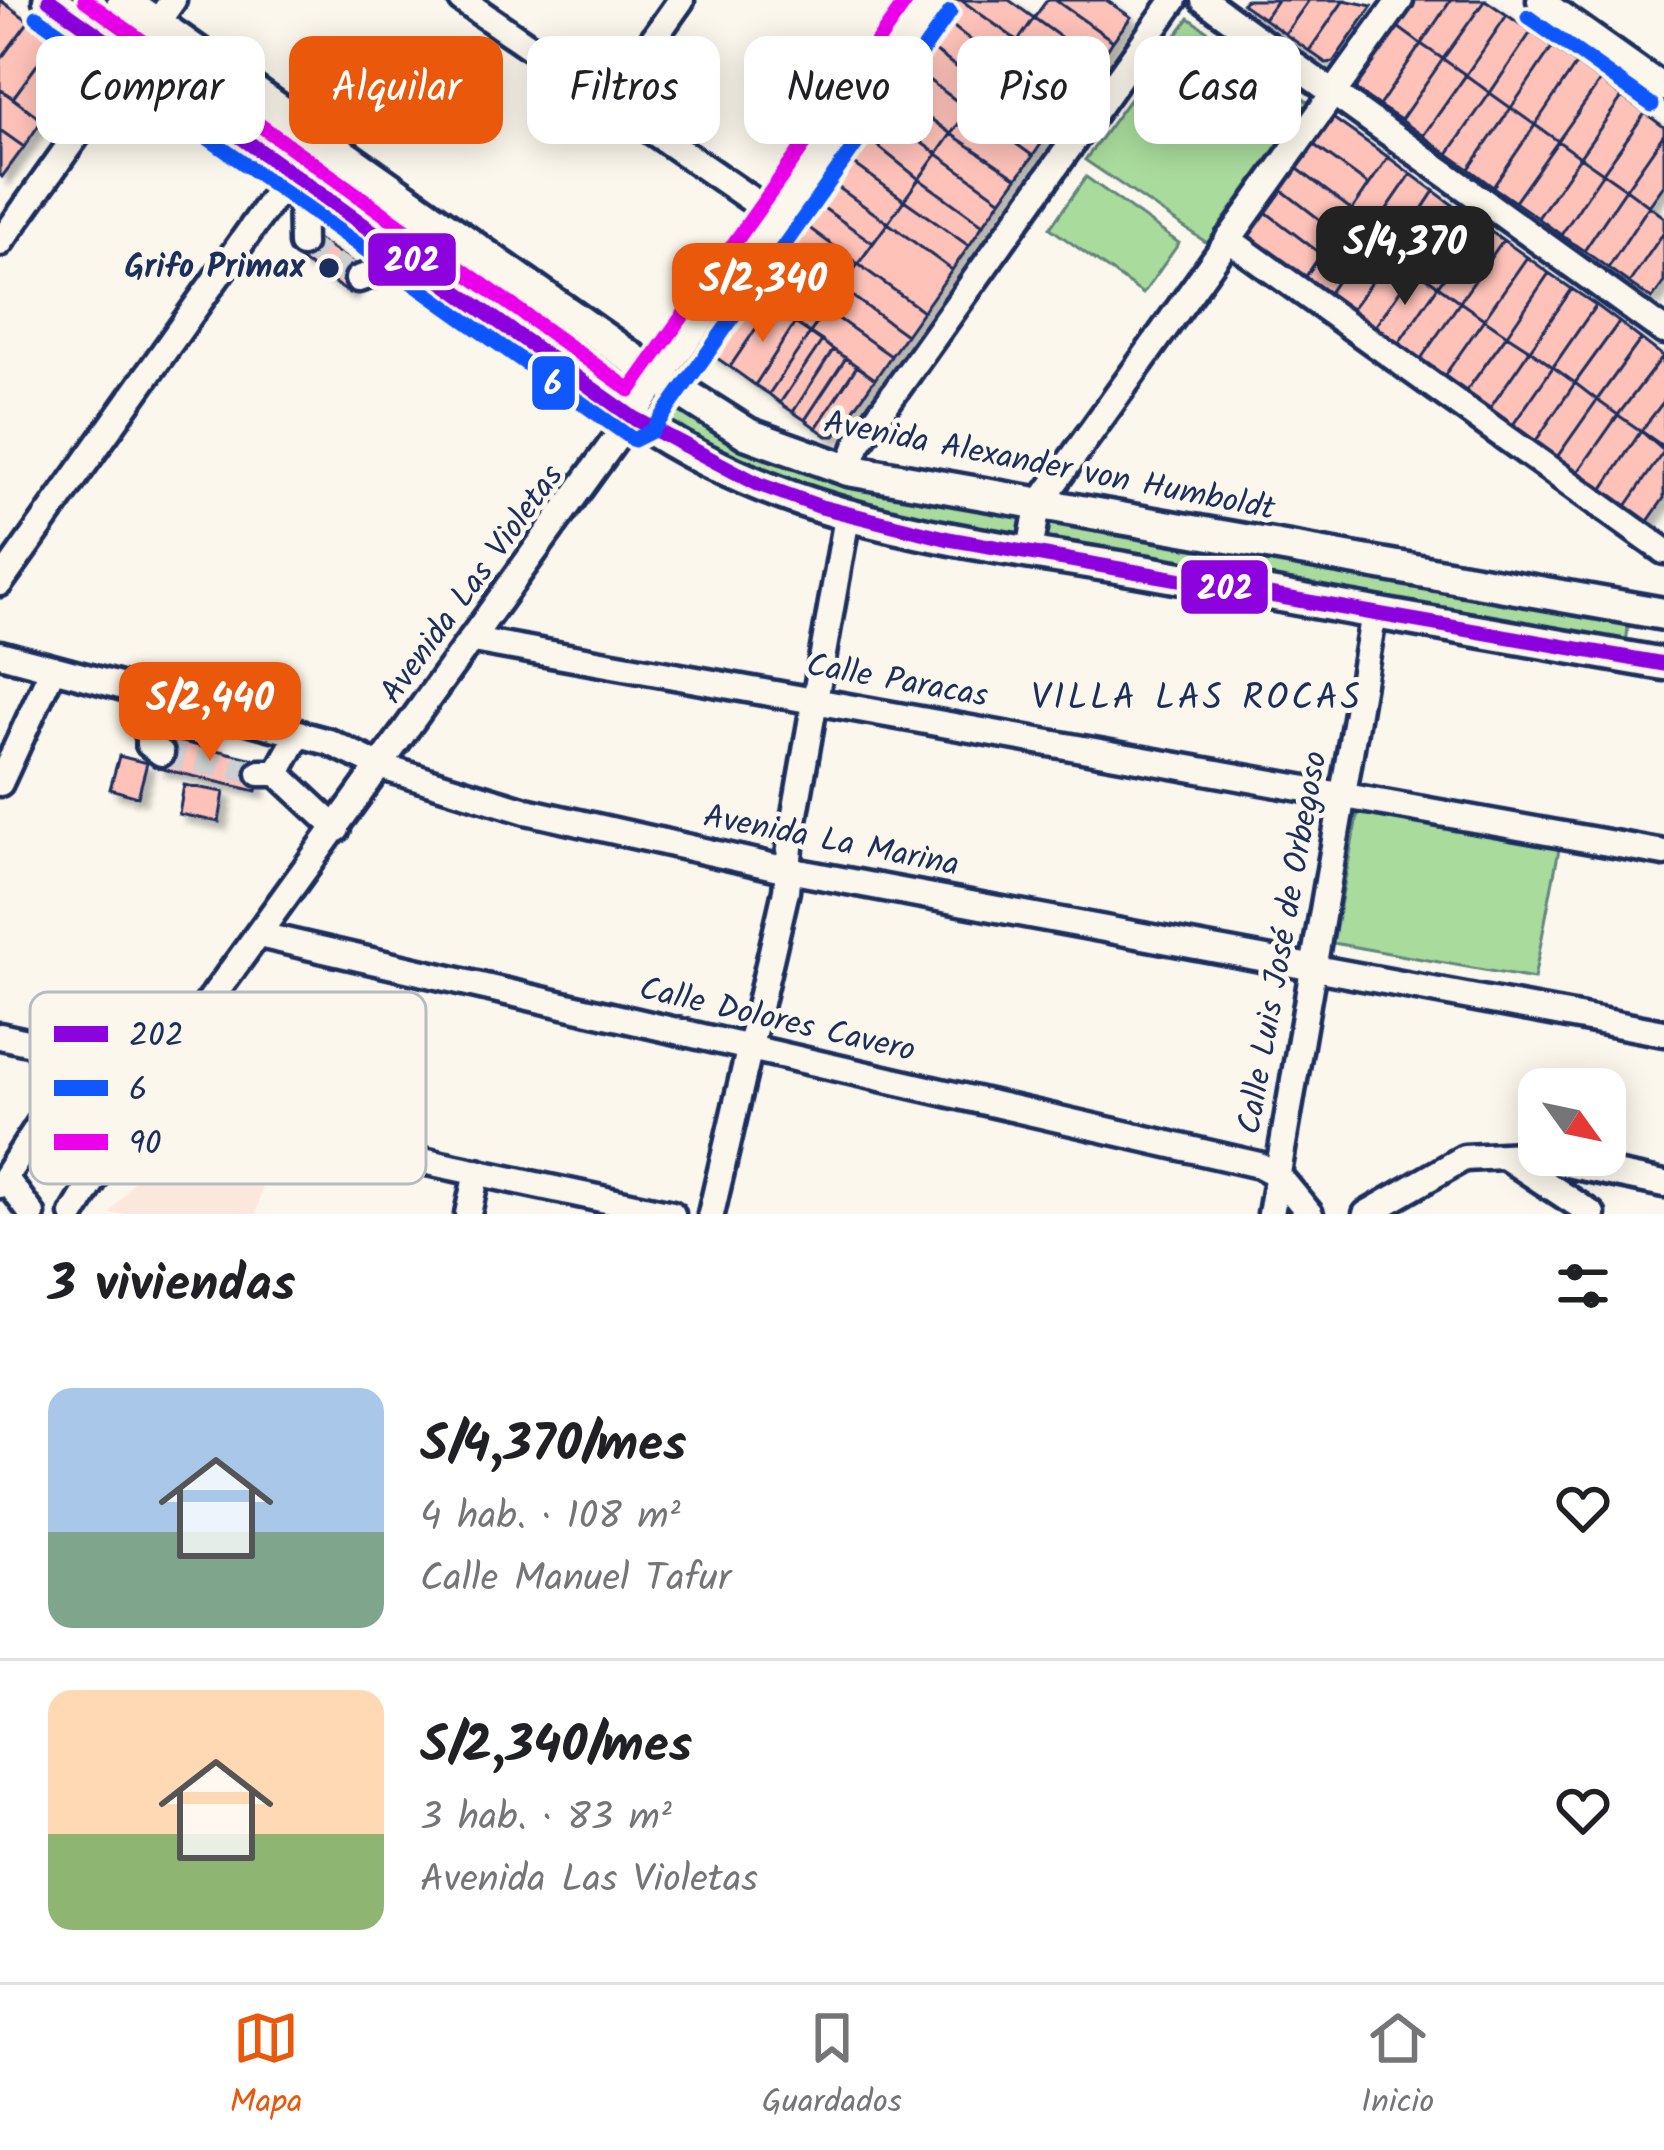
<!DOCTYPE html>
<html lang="es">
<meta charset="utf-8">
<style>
:root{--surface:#fff;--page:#f2f2f2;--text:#202124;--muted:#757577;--line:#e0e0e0;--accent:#ea580c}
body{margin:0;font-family:Kalam,sans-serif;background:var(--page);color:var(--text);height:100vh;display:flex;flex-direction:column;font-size:45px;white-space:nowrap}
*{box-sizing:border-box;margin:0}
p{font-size:39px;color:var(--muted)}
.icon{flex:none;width:66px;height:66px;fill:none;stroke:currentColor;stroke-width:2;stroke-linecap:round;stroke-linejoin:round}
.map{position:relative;height:1214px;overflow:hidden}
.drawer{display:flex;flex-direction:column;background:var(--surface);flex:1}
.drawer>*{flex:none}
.hud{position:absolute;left:36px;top:36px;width:1593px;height:108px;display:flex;gap:24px}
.needle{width:78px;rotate:123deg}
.buttons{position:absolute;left:1518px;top:1068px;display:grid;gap:24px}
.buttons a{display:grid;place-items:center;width:108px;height:108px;border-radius:24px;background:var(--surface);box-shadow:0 6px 30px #0003;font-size:60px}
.price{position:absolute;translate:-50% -102px;padding:0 27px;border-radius:24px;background:var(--accent);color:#fff;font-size:39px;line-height:78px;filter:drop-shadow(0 3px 6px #0008)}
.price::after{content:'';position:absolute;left:50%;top:72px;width:36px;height:27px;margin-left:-18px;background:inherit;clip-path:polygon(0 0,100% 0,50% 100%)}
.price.selected{background:#222;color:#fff}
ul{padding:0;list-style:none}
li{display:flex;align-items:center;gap:36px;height:300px;padding:0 48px}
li+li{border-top:3px solid var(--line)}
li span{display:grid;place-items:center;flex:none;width:336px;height:240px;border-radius:24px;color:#555}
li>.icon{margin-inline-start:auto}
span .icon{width:144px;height:144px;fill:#fffc;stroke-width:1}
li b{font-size:51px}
h2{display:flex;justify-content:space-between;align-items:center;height:144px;padding:0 48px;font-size:51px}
.tag{padding:0 42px;border-radius:24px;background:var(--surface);box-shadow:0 6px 30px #0003;font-size:42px;line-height:108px}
.tag.selected{background:var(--accent);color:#fff}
.dock{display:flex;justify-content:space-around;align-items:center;height:168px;border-top:3px solid var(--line);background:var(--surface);font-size:33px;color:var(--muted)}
.dock a{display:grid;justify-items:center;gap:6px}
.dock .selected{color:var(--accent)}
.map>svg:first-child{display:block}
.built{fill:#fce7dd}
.green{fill:#a9db9c;stroke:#62857d;stroke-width:3}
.building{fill:#fec2b9;stroke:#1b2f5e;stroke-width:3;filter:url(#shadow)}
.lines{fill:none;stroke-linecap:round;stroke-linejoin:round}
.minor-tunnel{stroke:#cecfd0;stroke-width:24;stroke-dasharray:24 12;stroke-linecap:butt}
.minor-casing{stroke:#1b2f5e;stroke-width:33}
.major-casing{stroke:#1b2f5e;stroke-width:39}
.minor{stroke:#fbf7ec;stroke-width:24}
.major{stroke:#fbf7ec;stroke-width:30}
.bus-1-casing{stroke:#fbf7ec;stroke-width:24}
.bus-2-casing{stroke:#fbf7ec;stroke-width:24}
.bus-3-casing{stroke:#fbf7ec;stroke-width:24}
.bus-1{stroke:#8c03de;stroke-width:15}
.bus-2{stroke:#1057fe;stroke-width:15}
.bus-3{stroke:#eb01eb;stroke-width:15}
.poi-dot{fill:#1b2f5e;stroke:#fbf7ec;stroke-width:4.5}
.labels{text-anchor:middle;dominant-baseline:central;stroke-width:10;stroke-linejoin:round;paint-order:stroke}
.poi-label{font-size:33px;font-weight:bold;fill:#1b2f5e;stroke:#fbf7ec;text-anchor:end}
.street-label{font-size:33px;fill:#1b2f5e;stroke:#fbf7ec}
.neighbourhood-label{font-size:36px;letter-spacing:3px;fill:#1b2f5e;stroke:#fbf7ec}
.key{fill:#fbf7ec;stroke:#b8bbc1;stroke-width:3}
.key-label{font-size:33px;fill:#1b2f5e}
.line-badge{stroke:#fbf7ec;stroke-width:4.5}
.badge-label{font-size:33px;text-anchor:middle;font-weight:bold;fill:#fff}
</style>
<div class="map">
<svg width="1664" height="1214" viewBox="0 0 1664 1214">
<defs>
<filter id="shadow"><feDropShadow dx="7" dy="7" stdDeviation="3" flood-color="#0004"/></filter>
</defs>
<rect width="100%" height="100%" fill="#fbf7ec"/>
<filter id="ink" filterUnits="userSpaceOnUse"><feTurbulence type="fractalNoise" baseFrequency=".00833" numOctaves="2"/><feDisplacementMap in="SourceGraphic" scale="24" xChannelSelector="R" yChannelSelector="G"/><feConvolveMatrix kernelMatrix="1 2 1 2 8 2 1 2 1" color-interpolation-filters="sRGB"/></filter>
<g filter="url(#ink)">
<path class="built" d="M169,1131L270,1155L256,1214H110Z"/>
<path class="green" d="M1189,18L1308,102L1207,243L1085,160Z
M170,48L632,376L621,395L157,66Z
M1086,177L1179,243L1143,294L1050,228Z
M674,402L718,429L1629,620L1626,644L851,509L658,425Z
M1358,812L1559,849L1534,979L1333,943Z"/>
<path class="building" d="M0,0L29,21L0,60Z
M953,0H961L1018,41L1001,64L941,17Z
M961,0H1009L1034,18L1018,41Z
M1047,0H1055L1113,41L1098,64L1034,18Z
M1055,0H1106L1131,17L1113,41Z
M1245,0H1277L1264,19L1242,4Z
M1277,0H1309L1285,34L1264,19Z
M1309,0H1344L1309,51L1285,34Z
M1344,0L1372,6L1333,62L1326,63L1309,51Z
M1406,0H1451L1421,44L1391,22Z
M1451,0H1485L1443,59L1421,44Z
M1485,0L1507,15L1466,75L1443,59Z
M1507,15L1531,32L1490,93L1466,75Z
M941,17L1001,64L984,88L923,42Z
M1034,18L1098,64L1083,85L1018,41Z
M29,21L55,40L13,98L0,89V60Z
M1391,22L1421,44L1379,106L1348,84Z
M1531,32L1552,47L1511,108L1490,93Z
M55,40L81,58L42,120L13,98Z
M1018,41L1083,85L1065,110L1001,64Z
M923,42L984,88L969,110L907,64Z
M1421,44L1443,59L1401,120L1379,106Z
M1552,47L1576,64L1535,125L1511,108Z
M1443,59L1466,75L1423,136L1401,120Z
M907,64L969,110L951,134L890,88Z
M1001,64L1065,110L1049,132L984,88Z
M1576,64L1600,81L1558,141L1535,125Z
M1466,75L1490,93L1448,154L1423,136Z
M1600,81L1622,97L1580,157L1558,141Z
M890,88L951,134L937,154L875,109Z
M984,88L1049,132L1033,156L969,110Z
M0,89L42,120L24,147L0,130Z
M1490,93L1511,108L1469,169L1448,154Z
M1622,97L1645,113L1603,173L1580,157Z
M1511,108L1535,125L1493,187L1469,169Z
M875,109L937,154L919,179L859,131Z
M969,110L1033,156L1017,178L951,134Z
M1645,113L1664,127V134L1626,189L1603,173Z
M1330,116L1388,157L1369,185L1306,139Z
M1535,125L1558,141L1515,202L1493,187Z
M0,130L24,147L2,177L0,175Z
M859,131L919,179L904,200L842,155Z
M951,134L1017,178L1001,200L937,154Z
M1664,134V185L1649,206L1626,189Z
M1306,139L1369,185L1352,210L1290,163Z
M1558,141L1580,157L1538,218L1515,202Z
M937,154L1001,200L983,225L919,179Z
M842,155L904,200L888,223L825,178Z
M1388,157L1411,174L1369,235L1346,219Z
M1580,157L1603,173L1561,235L1538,218Z
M1290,163L1352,210L1336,232L1275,185Z
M1603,173L1626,189L1584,251L1561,235Z
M1411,174L1434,191L1393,253L1369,235Z
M825,178L888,223L873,243L811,199Z
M919,179L983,225L969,246L904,200Z
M1275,185L1336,232L1321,254L1259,207Z
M1626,189L1649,206L1608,268L1584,251Z
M1434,191L1457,208L1415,269L1393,253Z
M811,199L873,243L858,264L797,219Z
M904,200L969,246L952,270L888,223Z
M1649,206L1664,217V232L1629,283L1608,268Z
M1259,207L1321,254L1302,282L1240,234Z
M1457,208L1481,225L1438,286L1415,269Z
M797,219L858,264L841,288L780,243Z
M1346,219L1369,235L1326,297L1302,282Z
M888,223L952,270L923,311L858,264Z
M1481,225L1503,240L1460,302L1438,286Z
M1664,232V282L1652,299L1629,283Z
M309,234L364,270L349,293L294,256Z
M1369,235L1393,253L1348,314L1326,297Z
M1503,240L1527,257L1484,319L1460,302Z
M780,243L841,288L826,310L764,265Z
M1393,253L1415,269L1372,331L1348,314Z
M1527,257L1549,273L1507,335L1484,319Z
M858,264L923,311L906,335L841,288Z
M764,265L826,310L810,333L747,289Z
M1415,269L1438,286L1396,347L1372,331Z
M1549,273L1572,289L1530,350L1507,335Z
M1438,286L1460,302L1418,363L1396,347Z
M841,288L906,335L891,356L826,310Z
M747,289L771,306L730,367L708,352L707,344Z
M1572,289L1596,305L1553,367L1530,350Z
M1460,302L1484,319L1442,379L1418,363Z
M1596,305L1619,322L1575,383L1553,367Z
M771,306L795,323L755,385L730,367Z
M826,310L891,356L875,379L810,333Z
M1484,319L1507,335L1464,394L1442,379Z
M1619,322L1641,339L1597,400L1575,383Z
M795,323L810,333L769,394L755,385Z
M810,333L822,341L780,403L769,394Z
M1507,335L1530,350L1488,411L1464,394Z
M1641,339L1663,356L1618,415L1597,400Z
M822,341L833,350L793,412L780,403Z
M833,350L846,358L805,420L793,412Z
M1530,350L1553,367L1510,429L1488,411Z
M1663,356L1664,401L1641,431L1618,415Z
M846,358L857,366L816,428L805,420Z
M857,366L875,379L835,436H827L816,428Z
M1553,367L1575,383L1533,445L1510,429Z
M1575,383L1597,400L1555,460L1533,445Z
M1597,400L1618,415L1576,475L1555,460Z
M1664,401V447L1641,431Z
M1618,415L1641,431L1600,493L1576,475Z
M1641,431L1664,451L1624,509L1600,493Z
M1664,451V498L1646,524L1624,509Z
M165,738L263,761L256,791L158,768Z
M119,756L147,763L138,797L110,789Z
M184,785L224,792L219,822L179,814Z"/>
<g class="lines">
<path class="minor-tunnel" d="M302,244L358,279
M161,753L260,773"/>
<g class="minor-casing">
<path id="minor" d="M462,0L778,218
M1204,0L1664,331
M1540,0L1664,88
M609,102L681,0
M301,181L302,244
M1228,239L1664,551
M0,243L173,0
M358,279L413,261
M848,470L858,444L1174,0
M1030,551L1038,506L1400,0
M0,583L290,174
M473,640L1664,853
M0,654L329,742L382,767L526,811L788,870L1664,1033
M149,693V744L161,753
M260,773H277L299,733
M277,773L337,829
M0,783L53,668
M259,935L1259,1165L1278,1175L1310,1214
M0,1036L132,1065
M141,1101L672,1214
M1504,1156L1592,1214
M6,1179L32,1214
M0,1185L48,1111L72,1089L128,1064
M73,1214L159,1071L933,0
M468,1214L477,1172
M711,1214L786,891L791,837L847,517
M1271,1214L1374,613
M1366,1214L1464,1158L1523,1155L1664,1184"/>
</g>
<g class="major-casing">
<path id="major" d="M49,0L635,419C797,528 965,540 1153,573C1323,604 1494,634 1664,664
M123,0L663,380L748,434L848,470L1664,614"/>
</g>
<use href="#minor" class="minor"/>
<use href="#major" class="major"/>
<g class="bus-1-casing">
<path id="bus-1" d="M49,0L635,419L758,484L821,507L949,539L1664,664"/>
</g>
<g class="bus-2-casing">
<path id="bus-2" d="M37,17L634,440L652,431L950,12
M1528,17L1652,105"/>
</g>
<g class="bus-3-casing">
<path id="bus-3" d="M85,0L630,390L907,0"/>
</g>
<use href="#bus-1" class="bus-1"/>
<use href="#bus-2" class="bus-2"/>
<use href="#bus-3" class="bus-3"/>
</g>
</g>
<circle class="poi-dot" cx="329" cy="268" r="12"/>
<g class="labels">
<g class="poi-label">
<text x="305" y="268">Grifo Primax</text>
</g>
<g class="street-label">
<text transform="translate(1049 467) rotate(11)">Avenida Alexander von Humboldt</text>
<text transform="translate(473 585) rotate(-54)">Avenida Las Violetas</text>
<text transform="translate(897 682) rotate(10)">Calle Paracas</text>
<text transform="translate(831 842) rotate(11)">Avenida La Marina</text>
<text transform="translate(1284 943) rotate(-80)">Calle Luis José de Orbegoso</text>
<text transform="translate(777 1021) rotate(13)">Calle Dolores Cavero</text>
</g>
<g class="neighbourhood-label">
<text x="1197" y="699">VILLA LAS ROCAS</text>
</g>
</g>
<rect x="30" y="992" width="396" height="192" rx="18" class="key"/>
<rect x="54" y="1026" width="54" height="16" fill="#8c03de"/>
<rect x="54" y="1080" width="54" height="16" fill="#1057fe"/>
<rect x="54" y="1134" width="54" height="16" fill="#eb01eb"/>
<g class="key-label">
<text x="129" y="1046">202</text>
<text x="129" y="1100">6</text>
<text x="129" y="1154">90</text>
</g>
<g class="line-badge">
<rect x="366" y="231" width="92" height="57" rx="12" fill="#8c03de"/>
<rect x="530" y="354" width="47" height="58" rx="12" fill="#1057fe"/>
<rect x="1179" y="558" width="91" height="58" rx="12" fill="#8c03de"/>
</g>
<g class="badge-label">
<text x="412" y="271">202</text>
<text x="553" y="394">6</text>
<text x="1225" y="599">202</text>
</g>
</svg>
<div class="buttons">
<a><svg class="needle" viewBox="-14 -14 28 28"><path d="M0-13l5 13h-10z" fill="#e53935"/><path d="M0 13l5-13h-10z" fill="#757577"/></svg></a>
</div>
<b class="price selected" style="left:1405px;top:308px">S/4,370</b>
<b class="price" style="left:763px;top:345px">S/2,340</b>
<b class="price" style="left:210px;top:764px">S/2,440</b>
<div class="hud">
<a class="tag">Comprar</a>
<a class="tag selected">Alquilar</a>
<a class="tag">Filtros</a>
<a class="tag">Nuevo</a>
<a class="tag">Piso</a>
<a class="tag">Casa</a>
</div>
</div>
<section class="drawer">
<h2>3 viviendas<svg class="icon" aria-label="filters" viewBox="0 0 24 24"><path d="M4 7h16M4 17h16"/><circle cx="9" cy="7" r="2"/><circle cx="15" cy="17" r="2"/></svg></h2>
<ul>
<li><span style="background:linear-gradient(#a9c7e8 60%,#7fa58c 0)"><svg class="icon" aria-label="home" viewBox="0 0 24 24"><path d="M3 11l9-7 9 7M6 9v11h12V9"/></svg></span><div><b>S/4,370/mes</b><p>4 hab. · 108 m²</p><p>Calle Manuel Tafur</p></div><svg class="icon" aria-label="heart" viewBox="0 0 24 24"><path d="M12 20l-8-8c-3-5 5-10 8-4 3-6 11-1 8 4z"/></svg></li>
<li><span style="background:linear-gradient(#ffd9b3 60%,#8fb573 0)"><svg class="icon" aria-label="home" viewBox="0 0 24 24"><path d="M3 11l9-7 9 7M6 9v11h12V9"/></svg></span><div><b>S/2,340/mes</b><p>3 hab. · 83 m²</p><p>Avenida Las Violetas</p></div><svg class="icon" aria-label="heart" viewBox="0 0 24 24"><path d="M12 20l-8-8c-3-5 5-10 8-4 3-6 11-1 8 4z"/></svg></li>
</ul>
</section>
<nav class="dock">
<a class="selected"><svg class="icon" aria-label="map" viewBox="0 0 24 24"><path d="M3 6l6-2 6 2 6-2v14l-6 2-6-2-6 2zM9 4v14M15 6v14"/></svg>Mapa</a>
<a><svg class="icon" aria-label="saved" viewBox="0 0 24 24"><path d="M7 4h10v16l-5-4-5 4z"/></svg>Guardados</a>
<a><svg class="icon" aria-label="home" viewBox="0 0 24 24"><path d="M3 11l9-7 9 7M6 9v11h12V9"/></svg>Inicio</a>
</nav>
